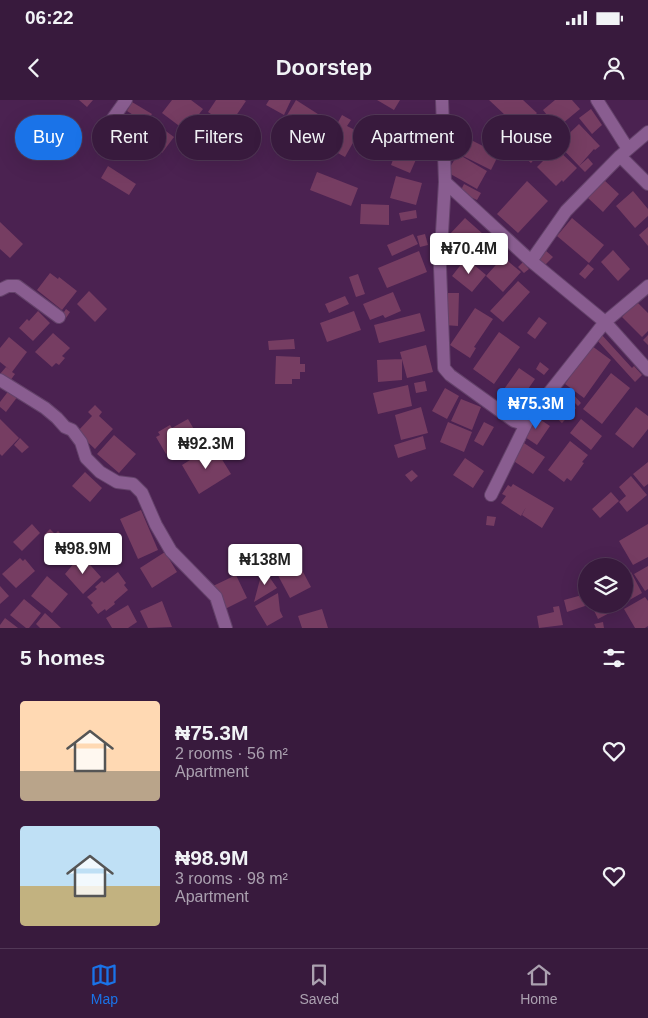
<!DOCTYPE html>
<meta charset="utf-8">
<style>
:root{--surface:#381a3d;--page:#432748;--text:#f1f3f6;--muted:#aba1b0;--line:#523857;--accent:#1a73e8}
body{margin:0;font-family:Arial,sans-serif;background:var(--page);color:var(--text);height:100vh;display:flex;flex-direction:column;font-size:19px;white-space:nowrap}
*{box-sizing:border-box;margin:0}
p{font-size:16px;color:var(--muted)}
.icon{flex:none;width:28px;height:28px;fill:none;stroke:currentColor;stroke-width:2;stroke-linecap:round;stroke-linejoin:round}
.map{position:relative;height:528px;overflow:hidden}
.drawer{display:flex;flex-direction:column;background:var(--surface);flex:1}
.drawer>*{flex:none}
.top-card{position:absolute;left:15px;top:15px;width:619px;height:45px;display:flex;gap:10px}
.buttons{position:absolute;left:578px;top:458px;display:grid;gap:10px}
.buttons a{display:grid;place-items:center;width:55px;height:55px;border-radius:50%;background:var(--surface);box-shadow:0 5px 20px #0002,0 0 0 1px var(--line);font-size:25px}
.price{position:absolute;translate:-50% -42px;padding:0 11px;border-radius:5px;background:#fff;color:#222;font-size:16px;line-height:32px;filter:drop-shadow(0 1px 2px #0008)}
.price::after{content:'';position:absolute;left:50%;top:30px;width:15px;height:11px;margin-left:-8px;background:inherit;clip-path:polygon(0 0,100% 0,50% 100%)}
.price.selected{background:var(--accent);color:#fff}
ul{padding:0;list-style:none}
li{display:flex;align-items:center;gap:15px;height:125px;padding:0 20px}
li span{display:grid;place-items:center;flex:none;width:140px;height:100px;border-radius:5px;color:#555}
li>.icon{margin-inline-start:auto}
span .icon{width:60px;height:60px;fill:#fffc;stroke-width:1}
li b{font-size:21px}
h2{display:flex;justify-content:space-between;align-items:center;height:60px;padding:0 20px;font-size:21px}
.pill{padding:0 18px;border-radius:22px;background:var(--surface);box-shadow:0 5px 20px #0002,0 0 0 1px var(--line);font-size:18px;line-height:45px}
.pill.selected{background:var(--accent);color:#fff}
.status{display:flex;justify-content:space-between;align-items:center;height:35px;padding:0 25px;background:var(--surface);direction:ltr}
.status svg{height:14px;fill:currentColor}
header{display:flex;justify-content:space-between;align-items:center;height:65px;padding:0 20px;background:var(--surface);font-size:22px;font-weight:700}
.menu{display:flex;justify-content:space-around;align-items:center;height:70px;border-top:1px solid var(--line);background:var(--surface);font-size:14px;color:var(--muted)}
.menu a{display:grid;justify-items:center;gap:2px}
.menu .selected{color:var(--accent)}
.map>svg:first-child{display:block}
.building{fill:#763d62}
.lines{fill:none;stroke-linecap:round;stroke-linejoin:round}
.minor-casing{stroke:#64426a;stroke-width:14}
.minor{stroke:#895d90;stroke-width:12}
</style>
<div class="status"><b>06:22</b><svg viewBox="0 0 49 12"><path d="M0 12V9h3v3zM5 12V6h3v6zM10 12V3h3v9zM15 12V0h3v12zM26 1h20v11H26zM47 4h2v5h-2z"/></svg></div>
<header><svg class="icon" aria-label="back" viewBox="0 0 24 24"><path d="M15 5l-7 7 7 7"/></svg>Doorstep<svg class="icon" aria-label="person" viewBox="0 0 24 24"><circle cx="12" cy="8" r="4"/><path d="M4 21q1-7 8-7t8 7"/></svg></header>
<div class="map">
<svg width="648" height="528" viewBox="0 0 648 528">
<rect width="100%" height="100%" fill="#4b2251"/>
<path class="building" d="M79,0H93L87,7Z
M172,0H191L203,9L186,31L162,13Z
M216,0H244L246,1L229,26L208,12Z
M269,0H291L284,15L266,5Z
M296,0L321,16L308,38L283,22Z
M377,0H400L394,10Z
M489,0H523L537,13L521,30Z
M555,0H572L580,9L557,28L543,10Z
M132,2L152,14L146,23L127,11Z
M591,9L602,25L592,34L579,18Z
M342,15L351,20L347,26L359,32L345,57L325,46Z
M538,20L555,35L531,63L514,48L532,29L543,38L531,27Z
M152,21L174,37L162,53L140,37Z
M579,24L600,46L595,50L594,49L579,66L558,44Z
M453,27L469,34L460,54L444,47Z
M469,39L499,54L491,70L461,55Z
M398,47L418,55L410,73L391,65Z
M556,48L577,68L563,82L562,80L556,86L537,67Z
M458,54L487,71L477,89L447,72Z
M588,58L593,64L585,72L579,66Z
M108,66L136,84L129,95L101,78Z
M317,72L358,88L351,106L310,90Z
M396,76L422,83L416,105L390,98Z
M604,80L619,94L603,112L588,98Z
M527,81L548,101L518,133L497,114Z
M464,84L481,93L477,100L460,92Z
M633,91L648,109V116L635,128L616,106Z
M361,104L389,105V125L360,124Z
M416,110L417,118L401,121L399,113Z
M465,118L492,142L476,159L449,135Z
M572,118L604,145L589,163L557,136Z
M0,122L23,144L10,158L0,149Z
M648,127V146L639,135Z
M413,134L418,144L392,156L387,145Z
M425,134L428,145L420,147L417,136Z
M538,144L553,157L545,165L531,152Z
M613,150L630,169L618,181L601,162Z
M419,151L427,172L387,188L378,168Z
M503,157L521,172L503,192L486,176Z
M466,158L486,175L472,192L452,176Z
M523,162L529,169L524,173L518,167Z
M588,164L594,169L585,179L579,174Z
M50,173L58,179L59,177L77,191L62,210L37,190Z
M358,174L365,194L356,197L349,177Z
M518,181L530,192L503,222L490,211Z
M89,191L107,209L95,222L77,204Z
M393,192L401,211L385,218L383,215L370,220L363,204Z
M444,193H459L458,226L444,225Z
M345,196L349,204L329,213L325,204Z
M637,202L648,213V231L642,237L622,217Z
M475,208L493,219L474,247L476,248L470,258L450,245Z
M66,209L70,212L66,218L62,215Z
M38,211L50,223L33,241L19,228L27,219L29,221Z
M354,211L361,230L327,242L320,223Z
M420,213L425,231L379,243L374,225Z
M539,217L547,223L535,239L527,233Z
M499,232L520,247L494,284L473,269Z
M53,233L70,248L62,256L65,258L59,265L56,263L52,267L35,252Z
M601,234L632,268L634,266L642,275L635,282L596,239Z
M648,235V245L643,240Z
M9,237L27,252L12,272L15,274L10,281L0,274L6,267L10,270L0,262V248Z
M294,239L295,249L269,250L268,241Z
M426,245L433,272L407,278L400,252Z
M592,246L611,260L584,298L565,284Z
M276,256L300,257V264H305V272H300V279H292V284H275Z
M402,259V280L378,282L377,260Z
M540,262L549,269L544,275L536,269Z
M519,268L535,279L513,311L497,299Z
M611,273L630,288L602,324L583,309Z
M425,281L427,291L416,293L414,283Z
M13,285L21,292L6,312L0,307V302Z
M408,285L412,306L378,314L373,293Z
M445,288L459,296L447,319L432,311Z
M557,291L576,308L562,323L543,306Z
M572,293L581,303L578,306L568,296Z
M461,299L481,307L472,330L451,321Z
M95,305L102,312L99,316L113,329L95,349L77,332L92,316L88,312Z
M421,307L428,333L401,340L395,315Z
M636,307L648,316V329L633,348L615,334Z
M535,316L550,326L537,345L522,335Z
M0,319L19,338L2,356L0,354Z
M188,319L203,345L184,356L183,353L173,359L169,352L166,354L156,337L160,335L158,332L170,325L172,328Z
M581,319L602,336L591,350L570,333Z
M448,322L472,332L464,352L440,342Z
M484,322L494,327L483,346L474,341Z
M114,335L136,354L119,373L97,354Z
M423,336L426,349L398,358L394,345Z
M520,336L526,340L524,343L545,357L533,374L506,356Z
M20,338L29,347L22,353L14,345Z
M570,341L588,355L582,362L584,363L571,381L567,378L564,382L548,370Z
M215,348L231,374L199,394L182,365L198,355L199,357Z
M465,358L484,371L473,388L453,375Z
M648,362V384L644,387L633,374Z
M412,370L418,376L411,382L405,375Z
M85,372L102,388L90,402L72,386Z
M631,376L647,395L627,412L619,402L626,396L619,387Z
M513,384L554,408L542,428L522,415L526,407L521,416L501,403L506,396L502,394L508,385L511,387Z
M611,392L619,401L600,418L592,409Z
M141,410L158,450L138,459L120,419Z
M487,416L496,417L494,426L486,425Z
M32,424L40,433L22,451L13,442Z
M648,424V457L633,465L619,441Z
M50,429L55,434L58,431L67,440L59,448L44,435Z
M165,452L177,472L152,488L140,468Z
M294,455L311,487L290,498L273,466Z
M83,457L101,477L83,494L65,474L75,462L76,464Z
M20,458L23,461L25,459L35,471L16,488L2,474Z
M648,466V489L645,491L634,474Z
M263,468L277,488L254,502Z
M118,472L126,483L124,485L128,490L114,502L115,504L106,511L105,509L98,514L91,505L93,503L87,497L97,489L95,487L102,481L104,483Z
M631,472L642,493L624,503V477Z
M236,475L247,498L225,509L213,486Z
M47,476L68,494L52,513L31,496Z
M0,486L9,496L0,504Z
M278,493L280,511L283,517L267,526L255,506Z
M582,495L585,506L567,512L564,500Z
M645,497L648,501V526L645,528H635L624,509Z
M24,499L41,513L29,528H26L10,515Z
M162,501L172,527L148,528L140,511Z
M591,504H615L617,509L598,519Z
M128,505L137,522L128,528H112L106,518Z
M559,506L563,525L539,528L537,516L554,512L553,507Z
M322,509L328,528H302L298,516Z
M45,513L61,528H40L36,524Z
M5,518L18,528H0V525Z
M603,522L604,528H596L594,524Z"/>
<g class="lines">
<g class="minor-casing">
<path id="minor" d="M442,0L445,82L440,167L444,268L450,275L514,321L521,323L529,318
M597,0L628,49
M111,21L126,0
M620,56L648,84
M445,82L531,161L605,222L648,270
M531,161L566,111L620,56L648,32
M0,190L8,186H17L59,217
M0,280L45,308L57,318L65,327L72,330L81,342L86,358L100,372L117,382L133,384L142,393L156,425L171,451L216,497L226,528
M491,395L529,318L605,222L648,186"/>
</g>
<use href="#minor" class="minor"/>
</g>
</svg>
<div class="buttons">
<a><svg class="icon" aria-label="layers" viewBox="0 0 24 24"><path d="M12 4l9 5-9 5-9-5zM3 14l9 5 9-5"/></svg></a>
</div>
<b class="price" style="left:469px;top:175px">₦70.4M</b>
<b class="price selected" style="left:536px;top:330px">₦75.3M</b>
<b class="price" style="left:206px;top:370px">₦92.3M</b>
<b class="price" style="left:83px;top:475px">₦98.9M</b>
<b class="price" style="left:265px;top:486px">₦138M</b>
<div class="top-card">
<a class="pill selected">Buy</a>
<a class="pill">Rent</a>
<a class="pill">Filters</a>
<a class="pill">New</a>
<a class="pill">Apartment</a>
<a class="pill">House</a>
</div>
</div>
<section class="drawer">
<h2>5 homes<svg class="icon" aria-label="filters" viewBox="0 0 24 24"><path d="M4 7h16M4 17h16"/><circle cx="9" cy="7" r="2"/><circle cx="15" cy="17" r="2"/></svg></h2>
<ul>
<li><span style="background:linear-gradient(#ffd9b3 70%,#b9a48a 0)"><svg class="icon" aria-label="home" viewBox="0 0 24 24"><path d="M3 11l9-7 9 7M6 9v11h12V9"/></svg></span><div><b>₦75.3M</b><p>2 rooms · 56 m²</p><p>Apartment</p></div><svg class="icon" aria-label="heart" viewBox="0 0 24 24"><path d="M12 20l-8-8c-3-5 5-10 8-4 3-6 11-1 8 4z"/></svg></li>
<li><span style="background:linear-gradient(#bfe0f5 60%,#c2b280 0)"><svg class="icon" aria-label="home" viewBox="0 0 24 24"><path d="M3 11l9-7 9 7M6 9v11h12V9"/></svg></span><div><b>₦98.9M</b><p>3 rooms · 98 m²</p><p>Apartment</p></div><svg class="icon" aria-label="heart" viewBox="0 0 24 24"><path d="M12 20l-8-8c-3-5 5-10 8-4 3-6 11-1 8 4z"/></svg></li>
</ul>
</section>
<nav class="menu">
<a class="selected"><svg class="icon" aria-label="map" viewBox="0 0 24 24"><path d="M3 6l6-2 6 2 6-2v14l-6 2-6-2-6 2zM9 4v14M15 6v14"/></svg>Map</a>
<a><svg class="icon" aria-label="saved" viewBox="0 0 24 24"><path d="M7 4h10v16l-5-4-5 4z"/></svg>Saved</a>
<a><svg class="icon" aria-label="home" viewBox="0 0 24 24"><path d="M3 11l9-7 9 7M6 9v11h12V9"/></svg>Home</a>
</nav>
